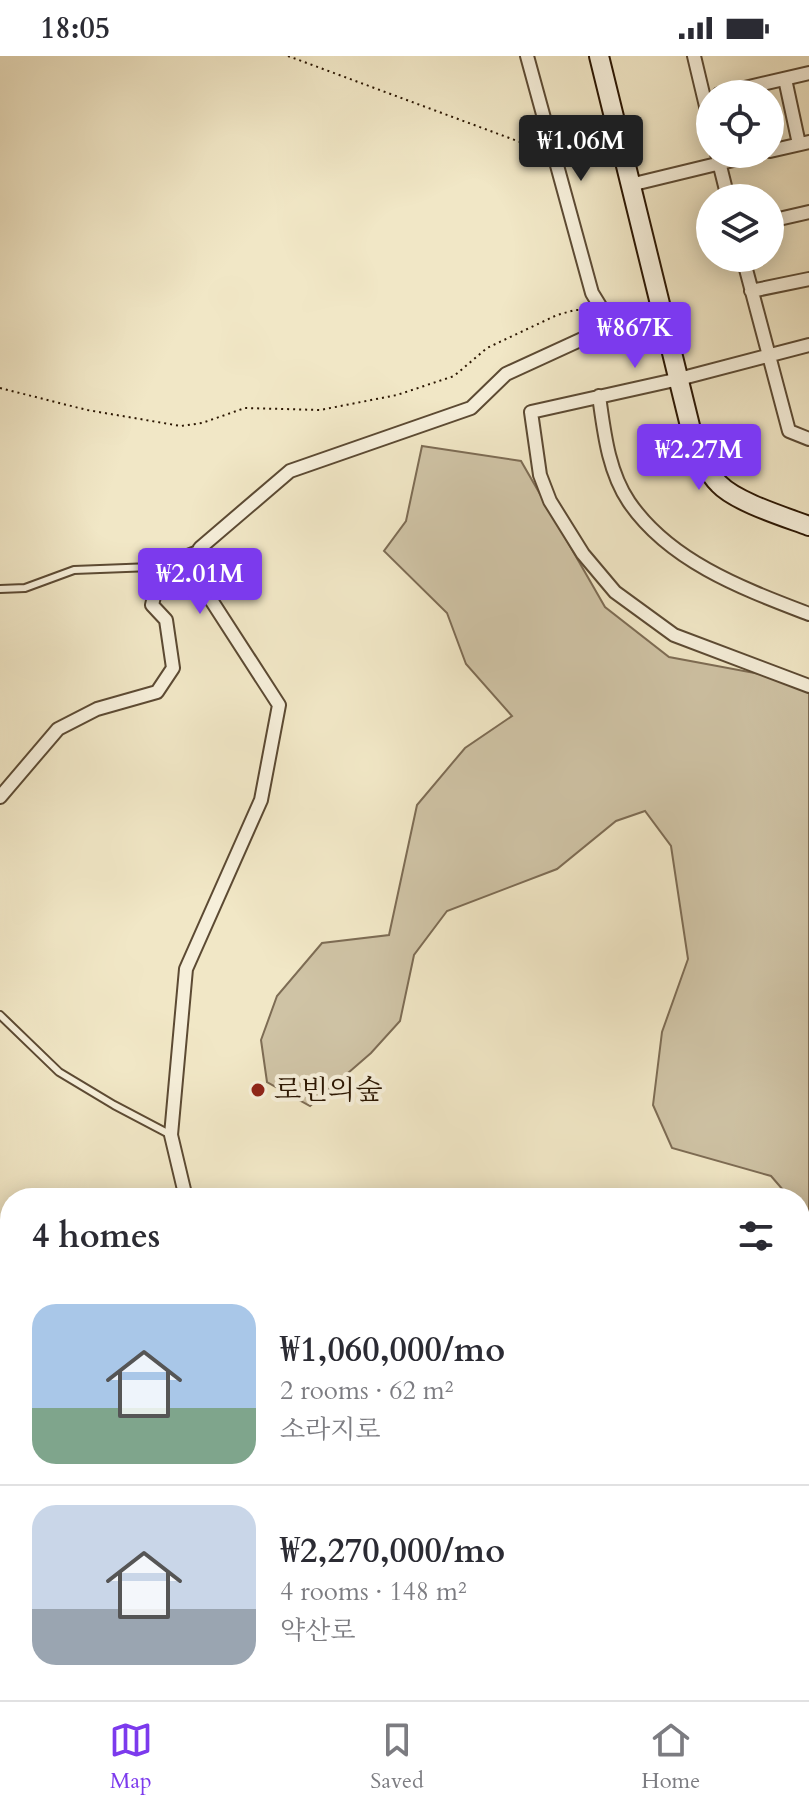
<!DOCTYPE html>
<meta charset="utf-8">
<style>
:root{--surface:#fff;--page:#f2f2f3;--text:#2b2b33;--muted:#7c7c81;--line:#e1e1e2;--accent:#7c3aed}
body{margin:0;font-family:Cardo,"Noto Serif KR",serif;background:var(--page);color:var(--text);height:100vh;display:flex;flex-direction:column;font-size:30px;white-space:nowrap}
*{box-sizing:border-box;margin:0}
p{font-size:26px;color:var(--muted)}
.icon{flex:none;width:44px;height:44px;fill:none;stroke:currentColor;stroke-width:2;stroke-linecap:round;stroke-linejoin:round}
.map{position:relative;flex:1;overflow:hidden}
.details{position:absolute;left:0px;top:1132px;width:810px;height:512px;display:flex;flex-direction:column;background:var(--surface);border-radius:32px 32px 0 0;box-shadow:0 4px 20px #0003}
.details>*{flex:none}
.controls{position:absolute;left:696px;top:24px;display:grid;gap:16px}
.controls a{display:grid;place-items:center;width:88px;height:88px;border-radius:50%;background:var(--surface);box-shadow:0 4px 20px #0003;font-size:40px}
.price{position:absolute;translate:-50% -68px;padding:0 18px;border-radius:8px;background:var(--accent);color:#fff;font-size:26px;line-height:52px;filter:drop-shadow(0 2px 4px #0008)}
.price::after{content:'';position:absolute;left:50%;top:48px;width:24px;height:18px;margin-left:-12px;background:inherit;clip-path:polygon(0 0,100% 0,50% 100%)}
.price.current{background:#222;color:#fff}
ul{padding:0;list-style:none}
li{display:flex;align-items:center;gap:24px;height:200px;padding:0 32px}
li+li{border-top:2px solid var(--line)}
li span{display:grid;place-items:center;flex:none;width:224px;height:160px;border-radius:24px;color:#555}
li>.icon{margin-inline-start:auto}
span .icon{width:96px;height:96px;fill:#fffc;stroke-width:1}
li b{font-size:34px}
h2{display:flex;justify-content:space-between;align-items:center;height:96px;padding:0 32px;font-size:34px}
.status{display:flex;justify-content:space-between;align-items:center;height:56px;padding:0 40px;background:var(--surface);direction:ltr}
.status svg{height:22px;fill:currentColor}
.tabs{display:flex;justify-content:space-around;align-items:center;height:112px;border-top:2px solid var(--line);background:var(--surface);font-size:22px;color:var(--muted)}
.tabs a{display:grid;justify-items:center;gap:4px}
.tabs .current{color:var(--accent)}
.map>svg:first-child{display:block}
.green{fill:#cfc3a5;stroke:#7d6c54;stroke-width:2}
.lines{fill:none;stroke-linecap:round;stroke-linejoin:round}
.lane-casing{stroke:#5c4a33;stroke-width:10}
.street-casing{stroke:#5c4a33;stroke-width:16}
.secondary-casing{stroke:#2b1602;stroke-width:22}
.path{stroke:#2b1602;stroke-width:2;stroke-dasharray:2 4;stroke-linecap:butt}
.lane{stroke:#f6efda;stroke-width:6}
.street{stroke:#f6efda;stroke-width:12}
.secondary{stroke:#f6efda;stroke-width:18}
.poi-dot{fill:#8f2418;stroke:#f6efda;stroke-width:3}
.labels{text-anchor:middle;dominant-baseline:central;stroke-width:8;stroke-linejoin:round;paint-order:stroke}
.poi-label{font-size:28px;fill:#2b1602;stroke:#f6efda;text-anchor:start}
</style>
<div class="status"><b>18:05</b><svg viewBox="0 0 49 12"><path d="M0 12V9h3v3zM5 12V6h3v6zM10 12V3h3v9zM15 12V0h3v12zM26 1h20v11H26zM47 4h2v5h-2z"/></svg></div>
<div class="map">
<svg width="809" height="1644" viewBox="0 0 809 1644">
<rect width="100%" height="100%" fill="#f1e7c6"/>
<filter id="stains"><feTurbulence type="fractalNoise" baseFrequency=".0025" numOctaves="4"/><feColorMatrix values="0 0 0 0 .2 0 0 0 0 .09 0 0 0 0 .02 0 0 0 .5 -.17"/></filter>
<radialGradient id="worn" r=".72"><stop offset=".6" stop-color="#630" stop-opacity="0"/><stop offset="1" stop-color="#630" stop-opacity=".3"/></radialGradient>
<path class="green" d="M422,390L521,405L605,551L669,601L809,627V1164L800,1154V1142H790L771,1120L672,1092L653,1049L662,976L688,903L671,790L645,755L616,765L557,813L447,855L414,899L400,965L371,997L310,1050L267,1026L261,984L277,940L322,887L389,879L417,749L465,692L512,660L466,608L447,557L384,495L406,465Z
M800,1217L809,1218V1571L800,1570Z
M203,1634H656L632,1644H213Z"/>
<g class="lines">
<g class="lane-casing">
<path id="lane" d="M178,501L201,529
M0,533L25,532L74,514L152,511L200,492
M0,959L59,1016L114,1049L171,1079
M268,1142L275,1137
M0,1307L10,1309"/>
</g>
<g class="street-casing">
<path id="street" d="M527,0L592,237L603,255L628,262
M694,0L710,67
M785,23L799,88
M719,38L809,17
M770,95L809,86
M717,98L728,142
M630,129L758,98
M770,165L809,156
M743,202L789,375L809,383
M751,235L809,223
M809,289L679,323L531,356L540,419L550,445L583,498L615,536L674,579L809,630
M599,340C604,375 608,415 629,446C670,506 744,533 809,558
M0,741L58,673L97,653L157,636L173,612L166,564L152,549L162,507
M186,1142L171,1079L186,913L261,744L279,649L204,533L200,492L290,415L471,352L506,318L628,262L661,254
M159,1634L166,1644"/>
</g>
<g class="secondary-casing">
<path id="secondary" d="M599,0L692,378C699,395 706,415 719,428C736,446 785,461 809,470"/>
</g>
<path class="path" d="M288,0L539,93
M0,332L87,354L181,370L202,367L245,352L320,354L397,339L454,320L487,292L557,259L575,254H586
M800,1217L809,1213"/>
<use href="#lane" class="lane"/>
<use href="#street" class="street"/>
<use href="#secondary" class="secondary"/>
</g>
<circle class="poi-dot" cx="258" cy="1034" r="8"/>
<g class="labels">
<g class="poi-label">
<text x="274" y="1034">로빈의숲</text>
</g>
</g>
<rect width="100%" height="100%" filter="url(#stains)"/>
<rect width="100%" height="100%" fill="url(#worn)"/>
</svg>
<div class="controls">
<a><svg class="icon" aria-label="locate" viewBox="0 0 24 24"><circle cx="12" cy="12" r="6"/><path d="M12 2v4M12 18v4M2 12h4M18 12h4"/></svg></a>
<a><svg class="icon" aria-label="layers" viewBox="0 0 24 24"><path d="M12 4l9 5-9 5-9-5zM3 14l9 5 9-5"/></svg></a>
</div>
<b class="price current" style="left:581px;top:127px">₩1.06M</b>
<b class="price" style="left:635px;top:314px">₩867K</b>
<b class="price" style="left:699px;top:436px">₩2.27M</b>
<b class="price" style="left:200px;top:560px">₩2.01M</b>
<section class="details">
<h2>4 homes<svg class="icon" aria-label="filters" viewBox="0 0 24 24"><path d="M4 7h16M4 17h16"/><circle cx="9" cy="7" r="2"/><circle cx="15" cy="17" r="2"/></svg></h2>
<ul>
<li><span style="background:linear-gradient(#a9c7e8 65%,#7fa58c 0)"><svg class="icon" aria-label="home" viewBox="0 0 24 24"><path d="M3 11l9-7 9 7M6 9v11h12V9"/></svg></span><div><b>₩1,060,000/mo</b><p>2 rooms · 62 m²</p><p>소라지로</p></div></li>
<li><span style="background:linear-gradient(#c9d6e8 65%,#9aa5b1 0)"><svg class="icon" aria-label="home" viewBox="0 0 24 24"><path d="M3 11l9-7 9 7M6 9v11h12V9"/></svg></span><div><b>₩2,270,000/mo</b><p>4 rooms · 148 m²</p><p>약산로</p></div></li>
</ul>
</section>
</div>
<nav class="tabs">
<a class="current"><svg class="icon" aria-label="map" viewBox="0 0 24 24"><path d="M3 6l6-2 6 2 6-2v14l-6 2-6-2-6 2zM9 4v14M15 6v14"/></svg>Map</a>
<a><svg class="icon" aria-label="saved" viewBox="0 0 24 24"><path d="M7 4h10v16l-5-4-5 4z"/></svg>Saved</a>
<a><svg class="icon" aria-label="home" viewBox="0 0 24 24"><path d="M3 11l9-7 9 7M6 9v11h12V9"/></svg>Home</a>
</nav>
